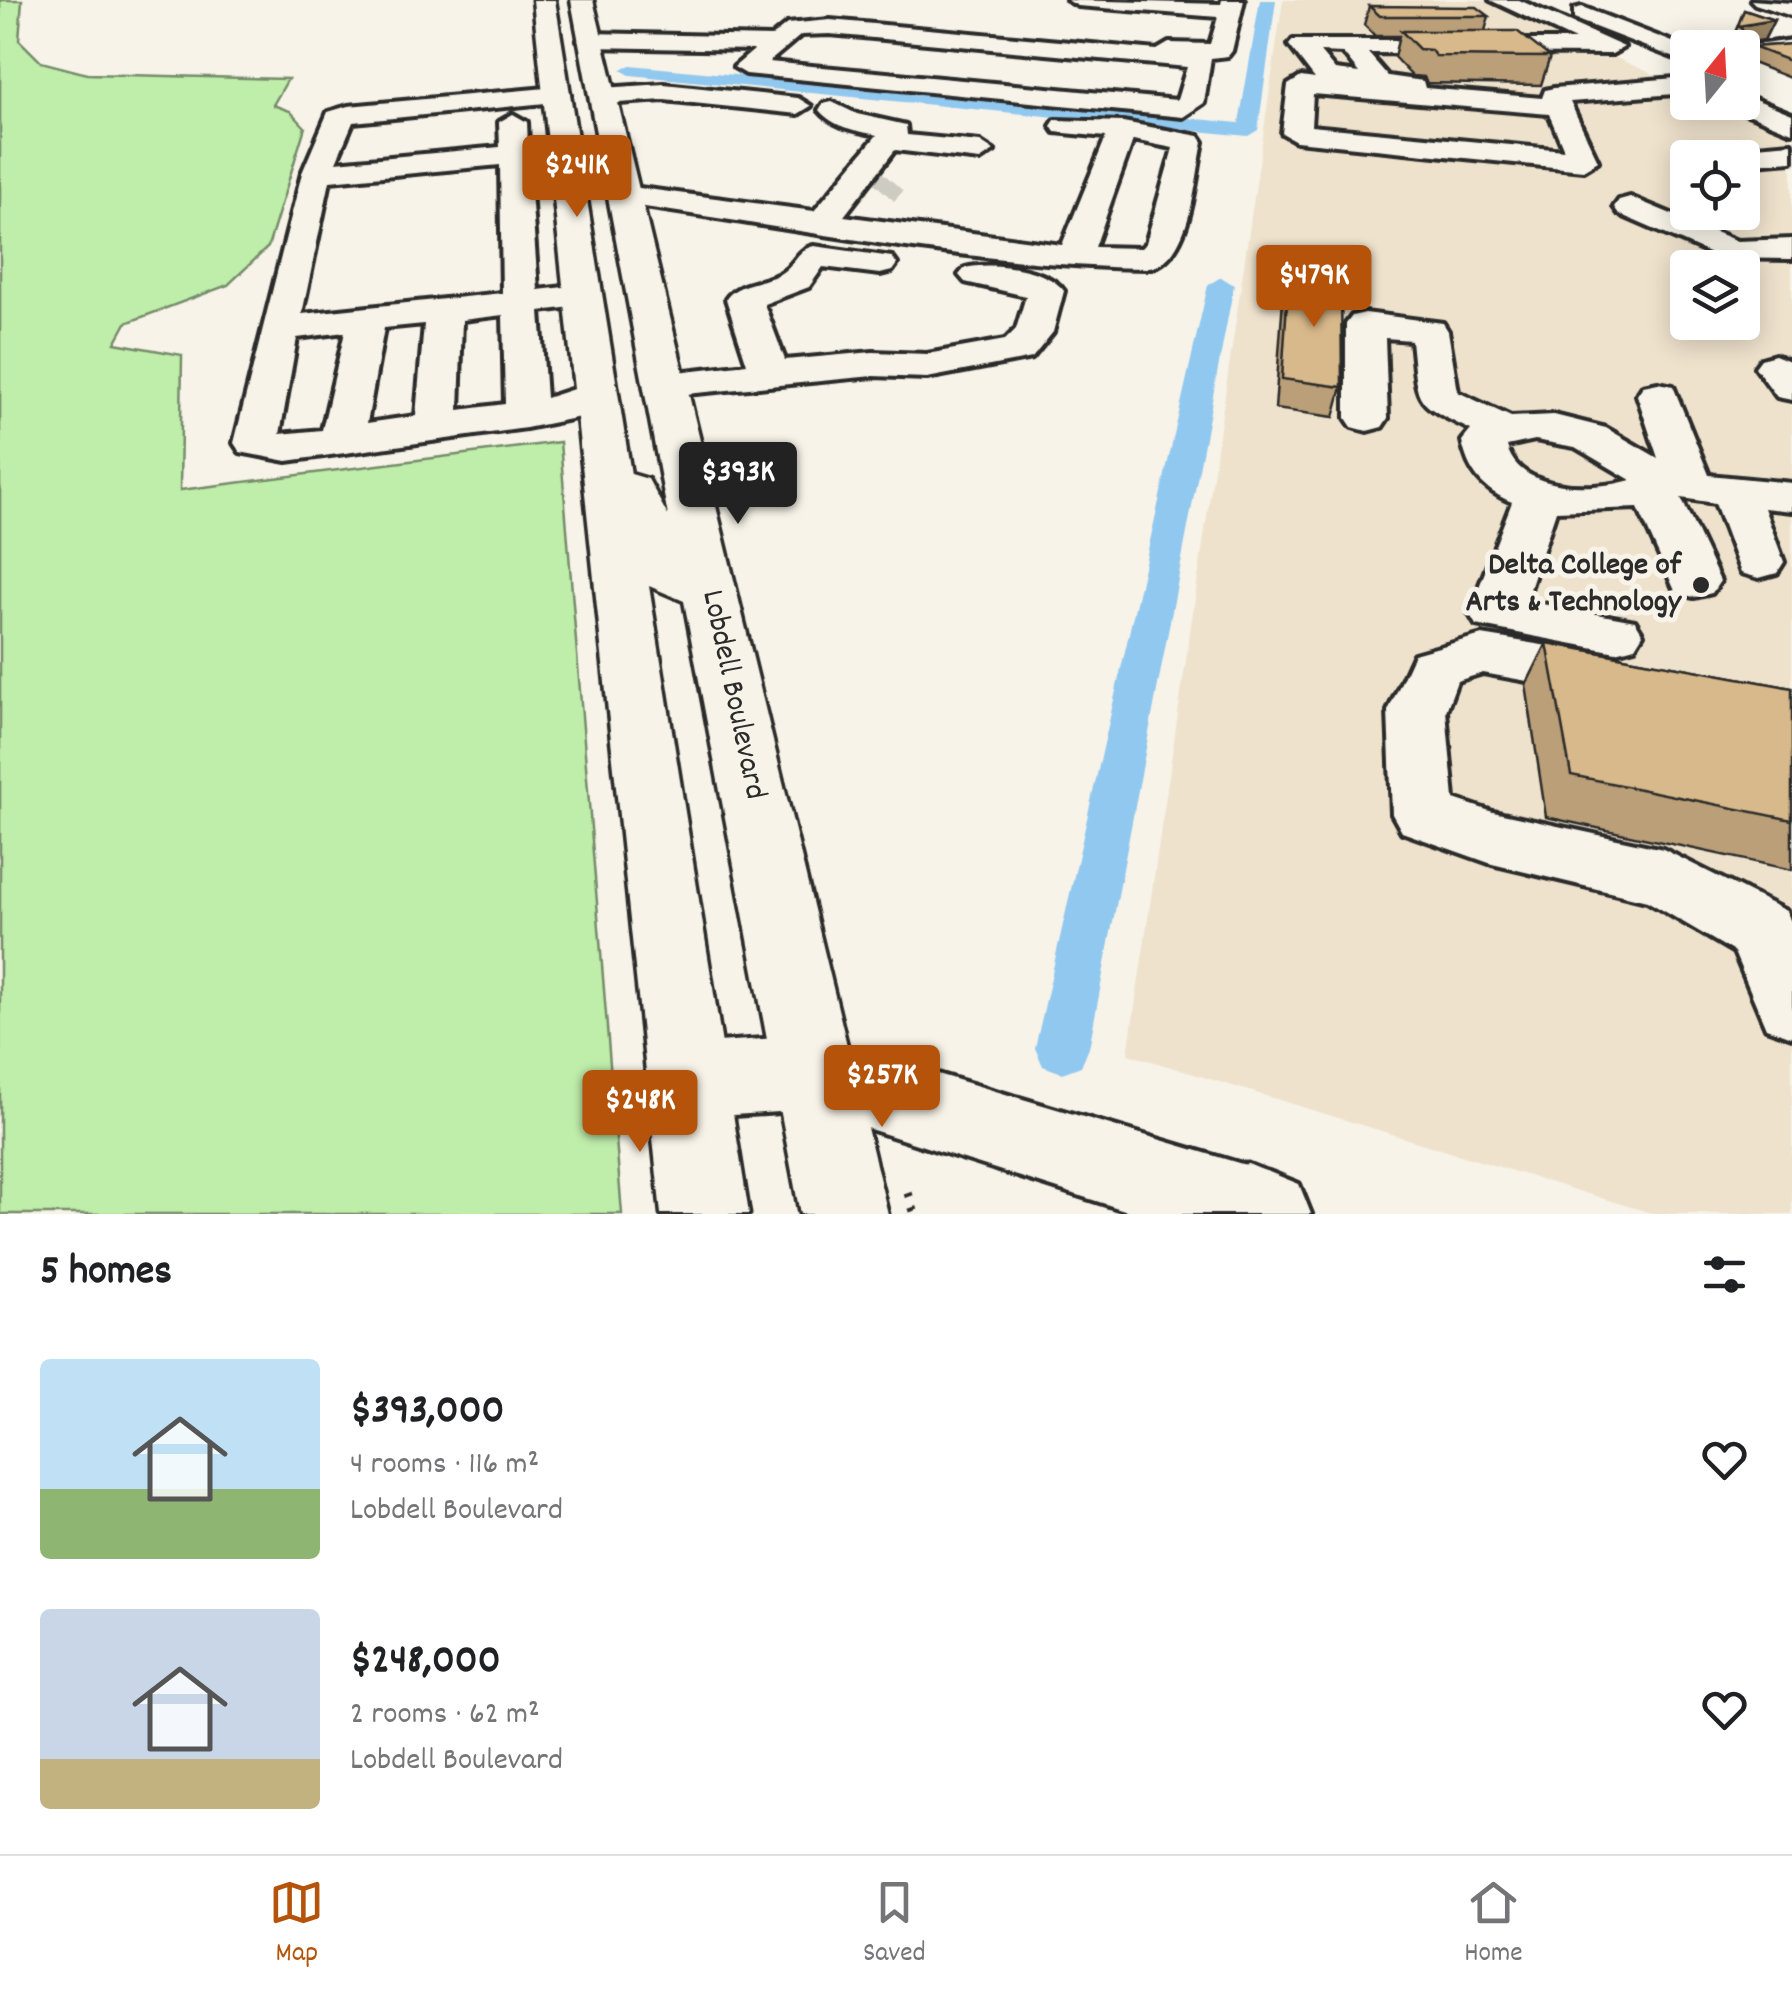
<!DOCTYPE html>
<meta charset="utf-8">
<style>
:root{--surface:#fff;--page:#f2f2f2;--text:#202124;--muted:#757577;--line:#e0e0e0;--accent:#b45309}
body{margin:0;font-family:Dekko,sans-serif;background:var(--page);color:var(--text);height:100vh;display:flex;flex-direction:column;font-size:38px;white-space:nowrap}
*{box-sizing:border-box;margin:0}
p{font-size:32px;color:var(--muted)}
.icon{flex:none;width:55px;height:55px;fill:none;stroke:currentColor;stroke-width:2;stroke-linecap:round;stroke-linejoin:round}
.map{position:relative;height:1214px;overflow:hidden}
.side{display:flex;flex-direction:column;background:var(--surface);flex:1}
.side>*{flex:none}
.needle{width:65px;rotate:18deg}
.buttons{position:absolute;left:1670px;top:30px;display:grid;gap:20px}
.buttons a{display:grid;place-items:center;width:90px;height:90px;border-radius:10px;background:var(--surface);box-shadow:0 5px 25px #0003;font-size:50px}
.price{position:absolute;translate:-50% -85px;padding:0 22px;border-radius:10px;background:var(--accent);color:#fff;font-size:32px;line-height:65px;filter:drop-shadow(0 2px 5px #0008)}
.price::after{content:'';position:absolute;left:50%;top:60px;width:30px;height:22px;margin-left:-15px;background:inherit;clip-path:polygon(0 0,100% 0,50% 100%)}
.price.on{background:#222;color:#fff}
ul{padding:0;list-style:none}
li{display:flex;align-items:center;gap:30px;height:250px;padding:0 40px}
li span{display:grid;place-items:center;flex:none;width:280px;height:200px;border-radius:10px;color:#555}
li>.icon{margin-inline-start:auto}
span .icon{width:120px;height:120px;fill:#fffc;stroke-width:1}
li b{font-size:42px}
h2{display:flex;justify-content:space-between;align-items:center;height:120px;padding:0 40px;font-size:42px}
.tab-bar{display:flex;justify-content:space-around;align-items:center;height:140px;border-top:2px solid var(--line);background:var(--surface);font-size:28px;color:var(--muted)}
.tab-bar a{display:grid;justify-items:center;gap:5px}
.tab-bar .on{color:var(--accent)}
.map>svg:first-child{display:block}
.built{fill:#eee2cc;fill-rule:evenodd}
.green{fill:#bfedaa;stroke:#758c6a;stroke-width:2.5}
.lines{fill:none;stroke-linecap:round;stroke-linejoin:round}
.canal{fill:#91c8f0;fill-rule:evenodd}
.minor-tunnel{stroke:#cecbc2;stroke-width:30;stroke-dasharray:30 15;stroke-linecap:butt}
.minor-casing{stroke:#2b2b2b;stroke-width:8}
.major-casing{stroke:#2b2b2b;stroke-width:7}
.path{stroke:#2b2b2b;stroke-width:9;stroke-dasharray:4 11;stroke-linecap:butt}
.minor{fill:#f7f3e8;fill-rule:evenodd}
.major{fill:#f7f3e8;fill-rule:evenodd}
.wall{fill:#ba9f78;stroke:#2b2b2b;stroke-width:2.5}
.shaded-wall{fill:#978261;stroke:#2b2b2b;stroke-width:2.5}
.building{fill:#d8b98b;stroke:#2b2b2b;stroke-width:2.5}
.poi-dot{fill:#2b2b2b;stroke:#f7f3e8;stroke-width:4}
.labels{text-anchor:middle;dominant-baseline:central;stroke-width:10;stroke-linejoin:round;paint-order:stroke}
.poi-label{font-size:32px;font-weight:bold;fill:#2b2b2b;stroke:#f7f3e8;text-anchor:end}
.street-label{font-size:32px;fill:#2b2b2b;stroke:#f7f3e8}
</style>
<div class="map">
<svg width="1792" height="1214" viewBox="0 0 1792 1214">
<rect width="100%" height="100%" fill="#f7f3e8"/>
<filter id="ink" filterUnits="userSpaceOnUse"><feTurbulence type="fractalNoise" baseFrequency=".01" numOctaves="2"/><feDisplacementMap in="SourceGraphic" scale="20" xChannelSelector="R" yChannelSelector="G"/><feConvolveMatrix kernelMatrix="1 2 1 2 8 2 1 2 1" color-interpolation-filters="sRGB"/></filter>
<g filter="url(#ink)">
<path class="built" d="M1283,0H1484L1687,89L1688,102L1717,103L1792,135V1214H1654L1128,1054ZM1688,158H1742V212H1688ZM1688,268H1742V322H1688Z"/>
<path class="green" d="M0,0H22L19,40L41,62L87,74L288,79L273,105L290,111L305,127L268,247L228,285L126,323L115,343L182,355L180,490L560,442L622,1214H0Z"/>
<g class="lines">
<path class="canal" d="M1260,0H1276L1258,130L1248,136L630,75L621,70L630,65L1239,123Z
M1221,277L1234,285L1089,1048L1081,1066L1062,1073L1043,1066L1035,1048L1208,285Z"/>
<path class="minor-tunnel" d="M883,191L892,181"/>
<g class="minor-casing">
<path id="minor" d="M1067,0L1221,4L1222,0H1244L1232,51L1228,56L1211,58L1204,103L1183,117L746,74L734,67L754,50L590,47L578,40L590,33L771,37L787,24L830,20L1157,50L1169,43L1210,44L1218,17L1078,6ZM830,34L1187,67L1177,100L769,62L801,35Z
M1490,0H1519L1624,47L1612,54L1368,53L1388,76L1423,81L1425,88L1542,98L1545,90L1554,88L1688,77V93L1570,102L1598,161L1583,170L1296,141L1282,133L1288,85L1301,77L1315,79L1289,45L1293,40H1575ZM1320,52L1343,53L1359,73L1335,70ZM1313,94L1549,114L1564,150L1311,126Z
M1751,0L1792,3V16L1755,4Z
M1582,7L1688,48V63L1574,19V9Z
M1792,40V54L1742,58V48H1733Z
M664,84L798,98L811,106L798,114L664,100L603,104L590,96L603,88Z
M557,87L566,89L570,95L566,101L353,122L336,162L500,147L499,122L513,114L527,122L528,145L574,144L578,150L574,156L529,162L538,290L582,285L595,288L600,296L595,304L540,311L546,398L595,382L610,385L616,394L610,403L585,416L526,428L287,461L240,452L234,443L302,173L328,112L348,106ZM500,165L502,293L302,314L330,181ZM503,315L505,404L459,410L462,320ZM424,324L416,416L367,423L384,328ZM345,332L322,430L280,434L297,338Z
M1742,94L1792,114V132L1733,108L1729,102H1742Z
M832,102L857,114L906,125L907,135L980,142L994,151L980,160L895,150L844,216L1062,245L1106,137L1055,132L1051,126L1055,120L1123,122L1199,136L1203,142C1195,178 1192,258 1150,268C976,266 796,228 624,204L608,195L624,186L814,211L877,135C855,130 834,128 819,110L823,104ZM1133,140L1173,148L1146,243L1141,248L1095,247Z
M1792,143V161L1742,165V158H1707L1721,149Z
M1630,197L1737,241L1792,239V259L1720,258L1619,214L1614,207L1619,200Z
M814,246L892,257L897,264L892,271L880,274L823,267L809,287L764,304L785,360L873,352L927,354L1005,340L1016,329L1026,296L965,282L959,275L965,268C990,261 1048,268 1064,291L1053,332L1032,358L927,378L873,376L665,396L651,393L645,384L651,375L747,364L726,299C739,280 767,284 784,271C797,261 797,250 814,246Z
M1365,313L1443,323L1448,331L1458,392L1511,417L1554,415L1606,428L1658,458L1637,395L1643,386L1658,383L1673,386L1709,475L1792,483V511L1764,508L1784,562L1777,573L1759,578L1741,573L1715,503L1681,498L1720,581L1712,593L1694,597L1676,593L1638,508L1556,511L1526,601L1635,621L1643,634L1635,647L1616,652L1476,625L1469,613L1512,502C1483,490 1468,472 1462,441L1471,430C1412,401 1418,405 1411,340L1385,338L1388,418L1382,427L1367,431L1352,427L1346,418V324L1352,316ZM1535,440L1575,447L1631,480C1593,491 1518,492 1507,446Z
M1775,355L1792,362V400L1777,397L1755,367L1761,359Z
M1482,635L1609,656L1629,662L1637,676L1629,690L1609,696L1483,673L1457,681L1446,711L1454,799L1493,812L1663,849L1786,911L1792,924V1037L1766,1028L1734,952L1647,901L1492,864L1402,832L1392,814L1388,711L1414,654Z
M810,1036L1269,1172L1299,1184L1311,1214H1137L810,1110L688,1118L661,1107L649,1081L661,1055L688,1044Z"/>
</g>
<g class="major-casing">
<path id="major" d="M533,0H555L631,474L648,479L668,516L571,0H593L888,1214H800L684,601L649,586L749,1214H661Z
M1248,1164L1279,1177L1292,1208L1289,1214H1158L1171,1183L1202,1170Z"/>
</g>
<path class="path" d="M908,1193L915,1214"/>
<use href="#minor" class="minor"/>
<use href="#major" class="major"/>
</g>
<path class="wall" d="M1369,6L1489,16L1485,31L1550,57L1541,85L1427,83L1424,77L1412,76L1394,57L1399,36H1375L1364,25Z
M1744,10L1774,20L1764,40L1745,43L1742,48H1729Z
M1792,44V79L1747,61L1753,47Z
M1289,271L1342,387L1334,417L1275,409L1283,299Z
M1547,643L1792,688V870L1546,817L1526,685Z"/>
<path class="shaded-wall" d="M1774,20L1764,40L1745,43L1747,37L1739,26Z"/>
<path class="building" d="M1369,6L1477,7L1489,16H1380Z
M1744,10L1774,20L1739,26L1747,37L1735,33Z
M1401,31H1517L1550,57L1435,56L1431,50L1419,49Z
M1792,44V62L1753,47Z
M1289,271L1341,277L1342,387L1282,379Z
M1547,643L1792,688V820L1571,775Z"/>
</g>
<circle class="poi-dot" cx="1701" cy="585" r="10"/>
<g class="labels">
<g class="poi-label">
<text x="1681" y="567">Delta College of<tspan x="1681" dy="37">Arts &amp; Technology</tspan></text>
</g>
<g class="street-label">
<text transform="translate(732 695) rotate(78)">Lobdell Boulevard</text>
</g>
</g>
</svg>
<div class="buttons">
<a><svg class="needle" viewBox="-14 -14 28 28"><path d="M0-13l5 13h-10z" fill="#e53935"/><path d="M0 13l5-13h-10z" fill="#757577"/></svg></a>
<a><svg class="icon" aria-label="locate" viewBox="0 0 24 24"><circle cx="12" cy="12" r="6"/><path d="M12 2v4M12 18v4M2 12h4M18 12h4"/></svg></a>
<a><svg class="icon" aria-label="layers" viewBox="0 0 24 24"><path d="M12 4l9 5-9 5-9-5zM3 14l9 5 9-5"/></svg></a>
</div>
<b class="price" style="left:577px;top:220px">$241K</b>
<b class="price" style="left:1314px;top:330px">$479K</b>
<b class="price on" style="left:738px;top:527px">$393K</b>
<b class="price" style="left:882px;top:1130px">$257K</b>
<b class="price" style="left:640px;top:1155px">$248K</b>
</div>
<section class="side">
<h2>5 homes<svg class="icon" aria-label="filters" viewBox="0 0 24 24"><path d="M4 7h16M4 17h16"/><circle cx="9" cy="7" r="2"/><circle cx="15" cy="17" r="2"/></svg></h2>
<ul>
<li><span style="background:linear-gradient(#bfe0f5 65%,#8fb573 0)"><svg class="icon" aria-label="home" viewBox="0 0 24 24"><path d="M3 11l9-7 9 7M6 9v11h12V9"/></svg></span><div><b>$393,000</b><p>4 rooms · 116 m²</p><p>Lobdell Boulevard</p></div><svg class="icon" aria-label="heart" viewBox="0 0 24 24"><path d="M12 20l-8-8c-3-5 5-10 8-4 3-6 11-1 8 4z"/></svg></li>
<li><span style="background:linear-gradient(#c9d6e8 75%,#c2b280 0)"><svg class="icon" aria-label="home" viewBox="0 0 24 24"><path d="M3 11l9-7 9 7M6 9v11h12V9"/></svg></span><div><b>$248,000</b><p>2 rooms · 62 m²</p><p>Lobdell Boulevard</p></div><svg class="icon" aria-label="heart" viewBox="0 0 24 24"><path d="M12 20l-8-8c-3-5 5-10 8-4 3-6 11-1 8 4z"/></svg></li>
</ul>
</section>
<nav class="tab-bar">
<a class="on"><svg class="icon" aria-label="map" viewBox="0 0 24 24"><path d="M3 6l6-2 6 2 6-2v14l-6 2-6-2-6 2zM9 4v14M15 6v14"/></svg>Map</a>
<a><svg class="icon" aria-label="saved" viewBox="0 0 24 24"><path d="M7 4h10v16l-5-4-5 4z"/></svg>Saved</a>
<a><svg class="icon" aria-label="home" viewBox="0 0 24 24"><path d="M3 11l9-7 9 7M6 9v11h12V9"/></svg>Home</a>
</nav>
